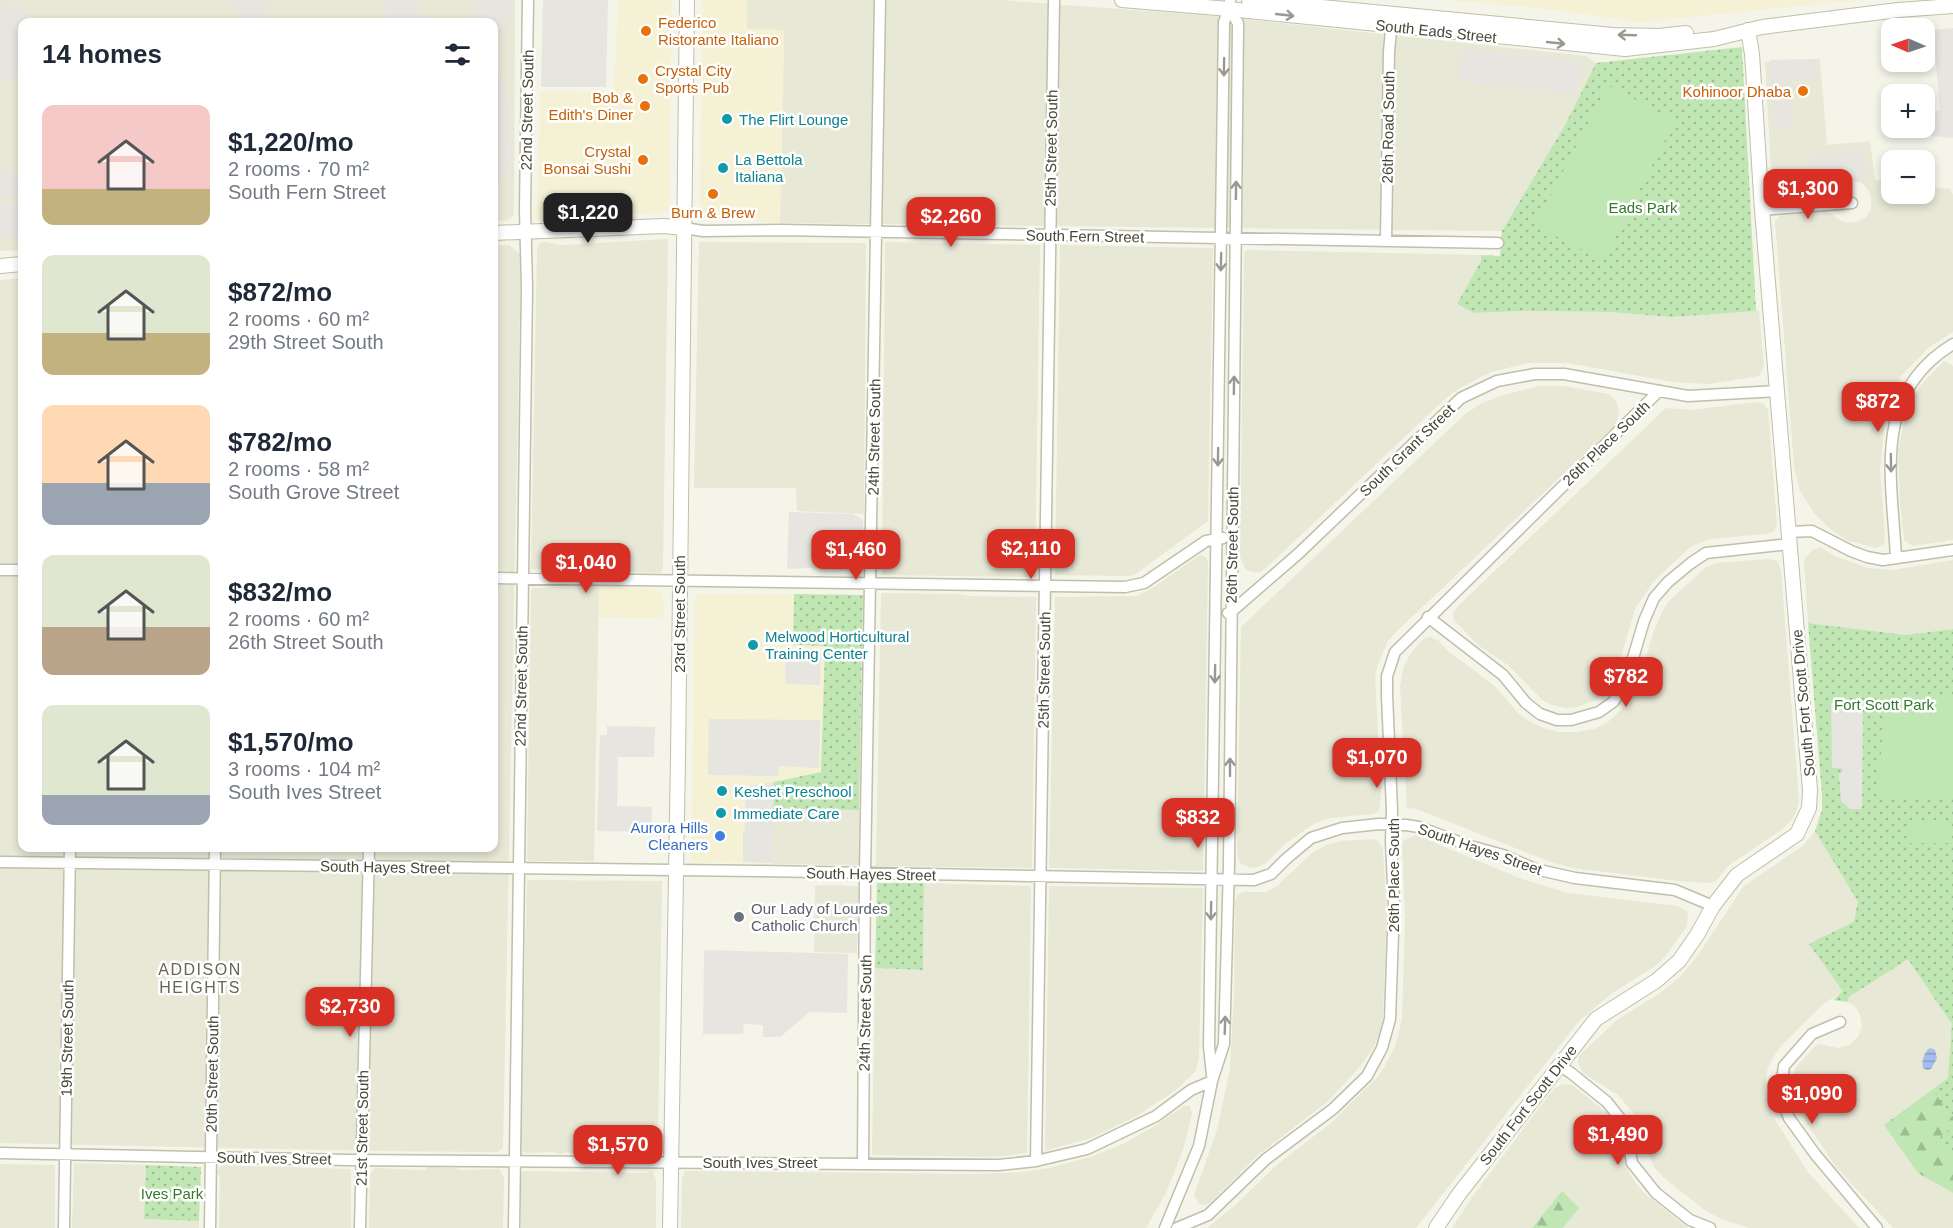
<!DOCTYPE html>
<meta charset="utf-8">
<style>
:root{--surface:#fff;--page:#f6f6f7;--text:#1f2937;--muted:#747a83;--accent:#d93025}
body{margin:0;font-family:Arial,sans-serif;background:var(--page);color:var(--text);height:100vh;display:flex;flex-direction:column;font-size:22px;white-space:nowrap}
*{box-sizing:border-box;margin:0}
p{font-size:20px;color:var(--muted)}
.icon{flex:none;width:33px;height:33px;fill:none;stroke:currentColor;stroke-width:2;stroke-linecap:round;stroke-linejoin:round}
.map{position:relative;flex:1;overflow:hidden}
.side{position:absolute;left:18px;top:18px;width:480px;height:834px;display:flex;flex-direction:column;background:var(--surface);border-radius:12px;box-shadow:0 3px 9px #0003}
.side>*{flex:none}
.needle{width:39px;rotate:272deg}
.tools{position:absolute;left:1881px;top:18px;display:grid;gap:12px}
.tools a{display:grid;place-items:center;width:54px;height:54px;border-radius:12px;background:var(--surface);box-shadow:0 3px 9px #0003;font-size:30px}
.price{position:absolute;translate:-50% -51px;padding:0 14px;border-radius:12px;background:var(--accent);color:#fff;font-size:20px;line-height:39px;filter:drop-shadow(0 2px 3px #0008)}
.price::after{content:'';position:absolute;left:50%;top:36px;width:18px;height:14px;margin-left:-9px;background:inherit;clip-path:polygon(0 0,100% 0,50% 100%)}
.price.on{background:#222;color:#fff}
ul{padding:0;list-style:none}
li{display:flex;align-items:center;gap:18px;height:150px;padding:0 24px}
li span{display:grid;place-items:center;flex:none;width:168px;height:120px;border-radius:12px;color:#555}
li>.icon{margin-inline-start:auto}
span .icon{width:72px;height:72px;fill:#fffc;stroke-width:1}
li b{font-size:26px}
h2{display:flex;justify-content:space-between;align-items:center;height:72px;padding:0 24px;font-size:26px}
.map>svg:first-child{display:block}
.residential{fill:#e8e8d7}
.commercial{fill:#f5f1d5}
.forest{fill:url(#forest-firs)}
.park{fill:url(#park-dots)}
.pitch{fill:#c0e7b3}
.parking{fill:#e6e5e0}
.water{fill:url(#water-rules)}
.lines{fill:none;stroke-linecap:round;stroke-linejoin:round}
.minor-casing{stroke:#c0bfab;stroke-width:13}
.tertiary-casing{stroke:#c0bfab;stroke-width:16}
.minor{stroke:#fff;stroke-width:10}
.tertiary{stroke:#fff;stroke-width:14}
.oneway{stroke:#9a9991}
.food-dot{fill:#e8710a;stroke:#fff;stroke-width:2}
.culture-dot{fill:#0f9aa8;stroke:#fff;stroke-width:2}
.shop-dot{fill:#3f7fe0;stroke:#fff;stroke-width:2}
.worship-dot{fill:#6b7280;stroke:#fff;stroke-width:2}
.labels{text-anchor:middle;dominant-baseline:central;stroke-width:5;stroke-linejoin:round;paint-order:stroke}
.food-label{font-size:15px;fill:#c56008;stroke:#fff;text-anchor:end}
.street-label{font-size:15px;fill:#484637;stroke:#fff}
.culture-label{font-size:15px;fill:#0d838f;stroke:#fff;text-anchor:start}
.park-label{font-size:15px;fill:#32792b;stroke:#fff}
.shop-label{font-size:15px;fill:#366cbe;stroke:#fff;text-anchor:end}
.worship-label{font-size:15px;fill:#5b616d;stroke:#fff;text-anchor:start}
.neighbourhood-label{font-size:16px;letter-spacing:1.5px;fill:#6a674f;stroke:#fff}
</style>
<div class="map">
<svg width="1953" height="1228" viewBox="0 0 1953 1228">
<defs>
<pattern id="forest-firs" width="22" height="20" patternUnits="userSpaceOnUse" patternTransform="scale(1.5)"><rect width="22" height="20" fill="#c0e7b3"/><path d="M5 1l3.5 6h-7zM16 11l3.5 6h-7z" fill="#9ebd92"/></pattern>
<pattern id="park-dots" width="8" height="8" patternUnits="userSpaceOnUse" patternTransform="scale(1.5)"><rect width="8" height="8" fill="#c0e7b3"/><path d="M2 2h.1M6 6h.1" fill="none" stroke="#9ebd92" stroke-width="1.8" stroke-linecap="round"/></pattern>
<pattern id="water-rules" width="6" height="5" patternUnits="userSpaceOnUse" patternTransform="scale(1.5)"><rect width="6" height="5" fill="#a7bdef"/><path d="M0 2.5h6" fill="none" stroke="#8a9bc2"/></pattern>
</defs>
<rect width="100%" height="100%" fill="#f4f4e9"/>
<path class="residential" d="M0,0H515L514,215L507,221L494,220V22H22V250L0,251Z
M747,0H1001L1214,16L1586,56L1596,63L1565,125L1502,231L780,223L784,30L746,29Z
M1820,59L1827,145L1870,141L1875,180L1891,182L1892,194H1924L1925,186L1950,189L1953,195V332L1928,348L1901,376L1885,417L1880,471L1885,534L1884,544L1876,548L1846,540L1830,529L1814,513L1800,491L1794,467L1775,221L1780,216L1825,212L1831,213L1838,219L1846,223L1857,222L1866,217L1871,208V198L1868,189L1862,183L1853,181L1843,182L1823,196L1783,199L1776,195L1772,188L1765,62Z
M667,239L668,242L663,567L661,573L531,569L537,247L541,242H545L561,245Z
M699,242L866,243L864,514L797,511L796,488H694Z
M885,242L1040,245L1035,572L1037,577L882,575Z
M509,245L521,255L503,1148L498,1152L376,1151L0,1143V280L22,278V848H494V246Z
M1060,245L1213,248L1208,521L1137,573L1131,576L1055,575Z
M1249,250L1481,255L1475,313L1528,311L1609,312L1672,317L1759,310L1764,366L1759,376L1709,384L1673,382L1568,363H1528L1491,372L1458,389L1445,399L1267,567L1260,572H1253L1246,570L1240,557L1244,256L1245,251Z
M1944,361L1953,366V540L1913,546L1904,540L1900,504L1898,451L1906,410L1921,385Z
M1539,386H1563L1609,394L1616,401L1619,409L1618,419L1612,428L1398,630L1388,641L1378,664L1375,676L1381,794L1379,811L1373,814L1331,818L1315,823L1285,844L1267,862L1259,867L1251,868L1240,863L1237,853L1241,627L1464,415L1482,403L1500,396Z
M1756,402L1764,404L1768,410L1777,523L1774,531L1766,534L1710,539L1699,543L1690,547L1653,582L1635,609L1616,674L1611,684L1604,694L1593,701L1578,707L1566,708L1552,705L1542,700L1508,665L1478,645L1454,620L1453,613L1458,606L1666,408L1692,410Z
M809,537L864,538L861,572L808,568Z
M1820,547L1835,556L1868,568L1893,570L1953,560V629L1906,635L1808,623L1804,560L1811,551Z
M1200,555L1205,557L1208,561L1203,871L1049,868L1055,597L1136,596L1151,589Z
M1768,559L1777,561L1781,570L1799,800L1796,813L1790,822L1780,831L1729,865L1716,881L1709,883L1678,881L1573,868L1551,862L1414,808L1407,809L1400,687L1403,669L1410,654L1423,639L1430,637L1438,640L1447,650L1496,687L1517,712L1529,721L1543,728L1559,732H1578L1594,729L1608,722L1623,708L1633,697L1639,682L1654,630L1663,610L1670,600L1706,567L1716,563Z
M599,585L594,861H530L527,859L531,590L533,588Z
M881,593L959,594L969,596L1036,597L1032,868L876,866Z
M773,809L859,810V865L772,864Z
M1815,831L1858,902L1844,991L1823,1004L1781,1046L1772,1059L1767,1071L1765,1086L1772,1115L1807,1171L1859,1228H1749L1721,1219L1706,1211L1664,1178L1654,1167L1647,1150L1643,1131L1633,1113L1618,1095L1583,1073L1578,1063L1579,1056L1584,1051L1617,1020L1660,993L1679,978L1696,958L1744,886L1804,845Z
M1416,835L1519,878L1568,893L1678,906L1688,912L1687,926L1665,957L1655,966L1611,994L1579,1021L1416,1228H1207L1234,1206L1278,1164L1331,1123L1379,1075L1387,1062L1395,1047L1402,1019L1405,921L1402,841Z
M1374,839L1379,842L1383,849L1387,911L1383,1014L1380,1033L1372,1050L1357,1070L1327,1102L1257,1156L1210,1203L1204,1205L1199,1204L1194,1195L1217,1130L1230,1069L1234,994L1235,902L1238,895L1243,892H1266L1277,886L1312,853L1326,845L1341,841Z
M529,880L662,881L658,1136L662,1147L657,1152L576,1154L567,1152L560,1154L553,1152L527,1153L522,1151L520,1141L527,882Z
M924,883L1031,886L1027,1153L995,1157L872,1155L875,968L923,970Z
M815,885L858,886L857,953L814,952Z
M1049,886L1203,888L1199,1058L1196,1071L1176,1090L1135,1117L1091,1138L1045,1151Z
M1908,959L1952,1024L1949,1078L1953,1159V1228H1893L1836,1167L1795,1105L1791,1094L1792,1079L1796,1067L1815,1046L1820,1044L1838,1048L1849,1045L1858,1037L1862,1027L1860,1015L1855,1006L1847,1002L1850,996Z
M1564,1084L1572,1085L1611,1116L1630,1175L1642,1191L1688,1228H1452L1475,1193L1554,1088Z
M1184,1106H1190L1192,1113L1183,1150L1166,1193L1146,1228H681L682,1178L685,1171L972,1174L1022,1172L1049,1168L1094,1156L1125,1143L1153,1127Z
M74,1163L146,1165L144,1219L199,1221V1228H72Z
M0,1164L55,1165V1228H0Z
M225,1165L347,1169L351,1170V1228H219L220,1179L217,1171L221,1166Z
M429,1167L454,1168L460,1170L499,1169L504,1177L503,1228H369L370,1175L374,1168L424,1170Z
M523,1171L644,1173L652,1171L656,1179V1228H521L520,1175Z"/>
<path class="commercial" d="M618,0H672L669,212L621,215L606,218L542,221L536,217L535,212L537,203L541,91L614,93Z
M703,0H747V29L784,30L780,223L699,217Z
M1445,0H1860L1641,22L1528,7Z
M599,585L658,590V592L663,593L664,619L599,617Z
M698,594H794L793,644L825,645L821,773L774,782L772,864L691,862L695,595Z"/>
<path class="forest" d="M1858,902L1953,903V1193L1918,1173L1884,1125L1948,1078L1952,1024L1908,959L1850,996L1809,944L1854,922Z
M1562,1191L1579,1208L1563,1228H1532Z"/>
<path class="park" d="M1742,47L1756,311L1672,317L1609,312L1528,311L1474,313L1457,304L1481,261V255L1500,256L1502,231L1565,125L1596,63Z
M794,594L863,595L859,810L773,809L774,782L821,772L825,646L793,645Z
M1808,623L1906,635L1953,629V1117L1933,1091L1949,1078L1952,1024L1908,959L1850,996L1847,1002L1833,1000L1843,991L1809,944L1854,922L1858,902L1815,831L1822,810V795Z
M877,883H924L923,970L875,968Z
M1953,1126V1159L1935,1142Z
M146,1165L201,1167L199,1221L144,1219Z"/>
<path class="pitch" d="M1608,85L1675,121L1603,261L1535,225Z
M1885,694L1953,695V798L1878,796Z
M1907,820L1951,821V843H1907Z"/>
<path class="parking" d="M233,0H270L263,22H248L231,5Z
M385,0H417L418,12L431,22H394L385,11Z
M480,0H512L505,34H494L495,76L502,75L508,103L512,148L511,161L504,176L494,189V22H467L474,15Z
M543,0H608L606,87H541Z
M4,3L11,10L15,7L31,17L29,22H22V63L12,79L0,85V5Z
M1953,28V138L1898,133L1897,128H1924L1925,112L1940,111L1933,30Z
M1461,49L1585,62L1575,94L1459,81Z
M1817,59L1818,77L1790,80L1793,126L1773,127L1770,60Z
M1857,148L1871,172L1865,184L1854,178L1850,172L1843,173L1836,176L1830,181L1828,191L1806,195L1805,180L1809,177L1808,158Z
M0,168L22,181V197L18,194L13,201L0,194Z
M22,204V236L0,237V206Z
M789,512L853,514L863,520V531H852L851,538L809,537L808,568L787,569Z
M786,657L821,658L820,685L785,684Z
M1831,703L1863,704L1862,809H1850L1841,801L1839,774L1842,772V768H1832Z
M709,719L820,720L819,768L779,766L778,776L708,775Z
M607,726L655,727L654,757H618L617,806L652,807L651,832L597,831L600,735H607Z
M774,782L772,863L743,862V831L745,830L746,787Z
M704,950L848,954L847,1013L810,1012L780,1037H763V1025L744,1024L743,1034H703Z"/>
<path class="water" d="M1930,1048L1935,1050L1937,1058L1931,1069L1927,1070L1923,1068C1921,1063 1924,1051 1930,1048Z"/>
<g class="lines">
<g class="minor-casing">
<path id="minor" d="M1762,210L1852,203
M684,228L703,231L781,230L1498,243
M1386,241L1389,52L1392,19
M1789,532L1812,531L1851,551L1867,557L1883,560L1953,550
M1896,558C1892,477 1871,394 1953,344
M0,570H22
M494,578L1125,587L1144,583L1206,541L1223,538
M1228,613L1231,612L1298,554L1461,398L1497,381L1535,374H1564L1688,396L1778,391
M1428,617L1503,675L1526,703L1540,714L1557,720H1571L1599,712L1613,702L1625,685L1644,621L1654,598L1668,582L1691,563L1706,553L1790,544
M0,862L758,871L1254,880L1271,874L1286,859L1311,838L1342,828L1379,824L1406,825L1419,827L1470,846L1503,855L1535,869L1575,878L1675,890L1713,906
M1840,1022L1812,1034L1784,1066L1780,1094L1789,1118L1815,1154L1877,1228
M1559,1065L1571,1073L1607,1102L1626,1126L1632,1163L1656,1193L1690,1220L1710,1228
M1212,1075L1209,1046L1224,22L1229,9L1230,0
M0,1153L348,1160L999,1165L1036,1161L1087,1149L1156,1116L1191,1090L1212,1081
M1036,1161L1054,0
M863,1163L865,874L880,0
M64,1228L70,848
M210,1228L215,848
M360,1228L369,848
M514,1228L527,287L525,210L528,0
M1165,1228L1199,1146L1212,1081L1224,1044L1229,865L1238,28V23L1229,9
M1177,1228L1208,1215L1266,1159L1333,1109L1367,1076L1382,1048L1390,1019L1394,905L1391,842L1392,810L1387,695V676L1395,652L1659,391"/>
</g>
<g class="tertiary-casing">
<path id="tertiary" d="M1122,0L1229,9L1625,49L1714,39L1762,27L1898,10L1953,6
M1249,0L1613,35L1659,36L1686,33
M494,233L664,226L684,228
M0,266L22,264
M670,1228L678,758L687,0
M1436,1228L1459,1194L1596,1019L1656,981L1679,961L1697,935L1713,906L1737,875L1797,834L1809,808L1810,790L1762,210L1752,54L1748,30"/>
</g>
<use href="#minor" class="minor"/>
<use href="#tertiary" class="tertiary"/>
</g>
<defs><path id="oneway-shaft" d="M-6 0H5M1.5-3L5.5 0L1.5 3" fill="none" stroke-width="1.6" stroke-linecap="round" stroke-linejoin="round" transform="scale(1.5)"/></defs>
<g class="oneway">
<use href="#oneway-shaft" transform="translate(1285 15) rotate(6)"/>
<use href="#oneway-shaft" transform="translate(1627 35) rotate(-178)"/>
<use href="#oneway-shaft" transform="translate(1556 43) rotate(6)"/>
<use href="#oneway-shaft" transform="translate(1224 67) rotate(91)"/>
<use href="#oneway-shaft" transform="translate(1236 190) rotate(-89)"/>
<use href="#oneway-shaft" transform="translate(1221 262) rotate(91)"/>
<use href="#oneway-shaft" transform="translate(1234 385) rotate(-89)"/>
<use href="#oneway-shaft" transform="translate(1218 457) rotate(91)"/>
<use href="#oneway-shaft" transform="translate(1891 463) rotate(89)"/>
<use href="#oneway-shaft" transform="translate(1215 674) rotate(91)"/>
<use href="#oneway-shaft" transform="translate(1230 767) rotate(-90)"/>
<use href="#oneway-shaft" transform="translate(1211 911) rotate(91)"/>
<use href="#oneway-shaft" transform="translate(1225 1025) rotate(-88)"/>
</g>
<g class="food-dot">
<circle cx="646" cy="31" r="6"/>
<circle cx="643" cy="79" r="6"/>
<circle cx="1803" cy="91" r="6"/>
<circle cx="645" cy="106" r="6"/>
<circle cx="643" cy="160" r="6"/>
<circle cx="713" cy="194" r="6"/>
</g>
<g class="culture-dot">
<circle cx="727" cy="119" r="6"/>
<circle cx="723" cy="168" r="6"/>
<circle cx="753" cy="645" r="6"/>
<circle cx="722" cy="791" r="6"/>
<circle cx="721" cy="813" r="6"/>
</g>
<circle class="shop-dot" cx="720" cy="836" r="6"/>
<circle class="worship-dot" cx="739" cy="917" r="6"/>
<g class="labels">
<g class="food-label">
<text x="658" y="22" text-anchor="start">Federico<tspan x="658" dy="17">Ristorante Italiano</tspan></text>
<text x="655" y="70" text-anchor="start">Crystal City<tspan x="655" dy="17">Sports Pub</tspan></text>
<text x="1791" y="91">Kohinoor Dhaba</text>
<text x="633" y="97">Bob &amp;<tspan x="633" dy="17">Edith's Diner</tspan></text>
<text x="631" y="151">Crystal<tspan x="631" dy="17">Bonsai Sushi</tspan></text>
<text x="713" y="212" text-anchor="middle">Burn &amp; Brew</text>
</g>
<g class="street-label">
<text transform="translate(1436 31) rotate(6)">South Eads Street</text>
<text transform="translate(527 110) rotate(-89)">22nd Street South</text>
<text transform="translate(1388 127) rotate(-89)">26th Road South</text>
<text transform="translate(1051 148) rotate(-89)">25th Street South</text>
<text transform="translate(1085 236) rotate(1)">South Fern Street</text>
<text transform="translate(874 437) rotate(-89)">24th Street South</text>
<text transform="translate(1606 443) rotate(-44)">26th Place South</text>
<text transform="translate(1407 450) rotate(-44)">South Grant Street</text>
<text transform="translate(1232 545) rotate(-89)">26th Street South</text>
<text transform="translate(679 614) rotate(-90)">23rd Street South</text>
<text transform="translate(1044 670) rotate(-89)">25th Street South</text>
<text transform="translate(521 686) rotate(-89)">22nd Street South</text>
<text transform="translate(1803 703) rotate(-95)">South Fort Scott Drive</text>
<text transform="translate(1480 849) rotate(19)">South Hayes Street</text>
<text transform="translate(385 867) rotate(1)">South Hayes Street</text>
<text transform="translate(871 874) rotate(1)">South Hayes Street</text>
<text transform="translate(1393 875) rotate(-90)">26th Place South</text>
<text transform="translate(865 1013) rotate(-89)">24th Street South</text>
<text transform="translate(67 1038) rotate(-89)">19th Street South</text>
<text transform="translate(212 1074) rotate(-89)">20th Street South</text>
<text transform="translate(1528 1105) rotate(-52)">South Fort Scott Drive</text>
<text transform="translate(362 1128) rotate(-89)">21st Street South</text>
<text transform="translate(274 1158) rotate(1)">South Ives Street</text>
<text x="760" y="1162">South Ives Street</text>
</g>
<g class="culture-label">
<text x="739" y="119">The Flirt Lounge</text>
<text x="735" y="159">La Bettola<tspan x="735" dy="17">Italiana</tspan></text>
<text x="765" y="636">Melwood Horticultural<tspan x="765" dy="17">Training Center</tspan></text>
<text x="734" y="791">Keshet Preschool</text>
<text x="733" y="813">Immediate Care</text>
</g>
<g class="park-label">
<text x="1643" y="207">Eads Park</text>
<text x="1884" y="704">Fort Scott Park</text>
<text x="172" y="1193">Ives Park</text>
</g>
<g class="shop-label">
<text x="708" y="827">Aurora Hills<tspan x="708" dy="17">Cleaners</tspan></text>
</g>
<g class="worship-label">
<text x="751" y="908">Our Lady of Lourdes<tspan x="751" dy="17">Catholic Church</tspan></text>
</g>
<g class="neighbourhood-label">
<text x="200" y="969">ADDISON<tspan x="200" dy="18">HEIGHTS</tspan></text>
</g>
</g>
</svg>
<div class="tools">
<a><svg class="needle" viewBox="-14 -14 28 28"><path d="M0-13l5 13h-10z" fill="#e53935"/><path d="M0 13l5-13h-10z" fill="#747a83"/></svg></a>
<a>+</a>
<a>−</a>
</div>
<b class="price" style="left:1808px;top:220px">$1,300</b>
<b class="price on" style="left:588px;top:244px">$1,220</b>
<b class="price" style="left:951px;top:248px">$2,260</b>
<b class="price" style="left:1878px;top:433px">$872</b>
<b class="price" style="left:1031px;top:580px">$2,110</b>
<b class="price" style="left:856px;top:581px">$1,460</b>
<b class="price" style="left:586px;top:594px">$1,040</b>
<b class="price" style="left:1626px;top:708px">$782</b>
<b class="price" style="left:1377px;top:789px">$1,070</b>
<b class="price" style="left:1198px;top:849px">$832</b>
<b class="price" style="left:350px;top:1038px">$2,730</b>
<b class="price" style="left:1812px;top:1125px">$1,090</b>
<b class="price" style="left:1618px;top:1166px">$1,490</b>
<b class="price" style="left:618px;top:1176px">$1,570</b>
<section class="side">
<h2>14 homes<svg class="icon" aria-label="filters" viewBox="0 0 24 24"><path d="M4 7h16M4 17h16"/><circle cx="9" cy="7" r="2"/><circle cx="15" cy="17" r="2"/></svg></h2>
<ul>
<li><span style="background:linear-gradient(#f6c9c9 70%,#c2b280 0)"><svg class="icon" aria-label="home" viewBox="0 0 24 24"><path d="M3 11l9-7 9 7M6 9v11h12V9"/></svg></span><div><b>$1,220/mo</b><p>2 rooms · 70 m²</p><p>South Fern Street</p></div></li>
<li><span style="background:linear-gradient(#dfe7d0 65%,#c2b280 0)"><svg class="icon" aria-label="home" viewBox="0 0 24 24"><path d="M3 11l9-7 9 7M6 9v11h12V9"/></svg></span><div><b>$872/mo</b><p>2 rooms · 60 m²</p><p>29th Street South</p></div></li>
<li><span style="background:linear-gradient(#ffd9b3 65%,#9aa5b1 0)"><svg class="icon" aria-label="home" viewBox="0 0 24 24"><path d="M3 11l9-7 9 7M6 9v11h12V9"/></svg></span><div><b>$782/mo</b><p>2 rooms · 58 m²</p><p>South Grove Street</p></div></li>
<li><span style="background:linear-gradient(#dfe7d0 60%,#b9a48a 0)"><svg class="icon" aria-label="home" viewBox="0 0 24 24"><path d="M3 11l9-7 9 7M6 9v11h12V9"/></svg></span><div><b>$832/mo</b><p>2 rooms · 60 m²</p><p>26th Street South</p></div></li>
<li><span style="background:linear-gradient(#dfe7d0 75%,#9aa5b1 0)"><svg class="icon" aria-label="home" viewBox="0 0 24 24"><path d="M3 11l9-7 9 7M6 9v11h12V9"/></svg></span><div><b>$1,570/mo</b><p>3 rooms · 104 m²</p><p>South Ives Street</p></div></li>
</ul>
</section>
</div>
